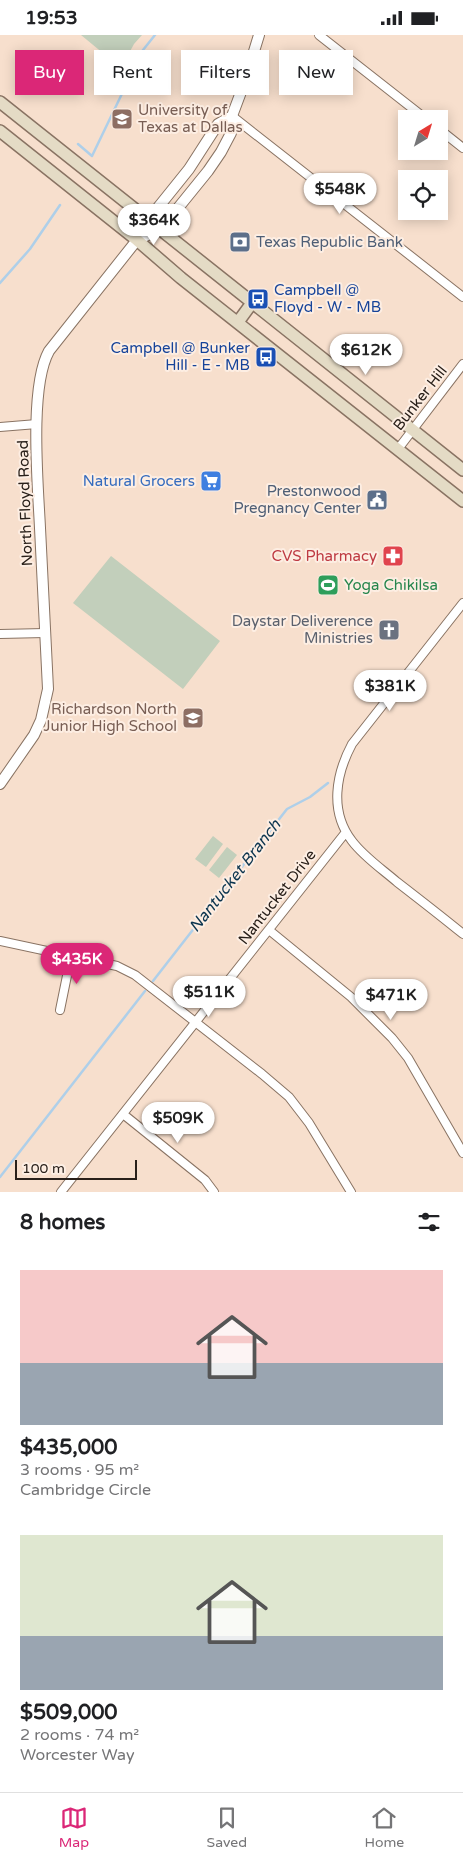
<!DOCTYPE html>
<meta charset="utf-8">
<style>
:root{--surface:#fff;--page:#f6f6f6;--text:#202124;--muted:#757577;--line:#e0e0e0;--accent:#db2777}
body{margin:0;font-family:"Varela Round",sans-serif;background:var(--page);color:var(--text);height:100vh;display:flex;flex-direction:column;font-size:19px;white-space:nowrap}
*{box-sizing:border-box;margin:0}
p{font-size:16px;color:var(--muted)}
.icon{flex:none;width:28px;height:28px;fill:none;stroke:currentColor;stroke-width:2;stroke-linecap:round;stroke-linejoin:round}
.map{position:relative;height:1157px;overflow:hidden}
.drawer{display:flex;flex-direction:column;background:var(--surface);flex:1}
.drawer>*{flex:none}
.guide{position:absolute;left:15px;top:15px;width:434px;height:45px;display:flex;gap:10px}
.needle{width:32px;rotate:38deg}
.controls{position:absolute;left:398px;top:75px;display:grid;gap:10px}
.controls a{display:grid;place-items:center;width:50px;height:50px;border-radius:0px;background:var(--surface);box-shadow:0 2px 12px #0003;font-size:25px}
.scale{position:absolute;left:15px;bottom:12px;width:122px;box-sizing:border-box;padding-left:5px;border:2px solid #29201a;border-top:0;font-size:14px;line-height:18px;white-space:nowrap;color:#29201a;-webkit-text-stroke:4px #fdeee3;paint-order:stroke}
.price{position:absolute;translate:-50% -42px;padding:0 11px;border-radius:18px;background:#fff;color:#222;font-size:16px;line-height:32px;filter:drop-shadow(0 1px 2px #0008)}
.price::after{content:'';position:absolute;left:50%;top:30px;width:15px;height:11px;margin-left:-8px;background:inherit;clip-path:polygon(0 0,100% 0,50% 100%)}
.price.selected{background:var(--accent);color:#fff}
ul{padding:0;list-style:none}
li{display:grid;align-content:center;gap:10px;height:265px;padding:0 20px}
li span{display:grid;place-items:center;height:155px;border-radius:0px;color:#555}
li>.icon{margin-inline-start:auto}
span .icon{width:90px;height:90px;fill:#fffc;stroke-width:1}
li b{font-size:21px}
h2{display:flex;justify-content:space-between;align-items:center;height:60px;padding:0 20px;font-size:21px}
.tag{padding:0 18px;border-radius:0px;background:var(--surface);box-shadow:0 2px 12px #0003;font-size:18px;line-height:45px}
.tag.selected{background:var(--accent);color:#fff}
.status{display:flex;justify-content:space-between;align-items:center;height:35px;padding:0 25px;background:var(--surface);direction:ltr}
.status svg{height:14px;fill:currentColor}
.menu{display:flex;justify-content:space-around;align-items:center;height:70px;border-top:1px solid var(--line);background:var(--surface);font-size:14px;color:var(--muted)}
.menu a{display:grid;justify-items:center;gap:2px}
.menu .selected{color:var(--accent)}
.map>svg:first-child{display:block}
.green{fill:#c2cfbb}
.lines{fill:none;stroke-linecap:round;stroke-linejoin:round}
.stream{stroke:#aecfe9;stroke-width:2.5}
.minor-casing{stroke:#897363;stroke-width:10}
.tertiary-casing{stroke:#897363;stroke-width:12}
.secondary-casing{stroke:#897363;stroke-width:14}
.minor{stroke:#fff;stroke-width:8}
.tertiary{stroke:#fff;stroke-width:10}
.secondary{stroke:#e4dbc5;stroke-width:11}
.labels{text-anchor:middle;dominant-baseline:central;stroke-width:4;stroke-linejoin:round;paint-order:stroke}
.education-label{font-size:15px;fill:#785e54;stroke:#fdeee3;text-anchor:start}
.service-label{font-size:15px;fill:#4e5e75;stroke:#fdeee3;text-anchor:start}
.transit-label{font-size:15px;fill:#164399;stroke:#fdeee3;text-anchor:start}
.street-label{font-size:15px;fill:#29201a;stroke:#fdeee3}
.shop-label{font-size:15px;fill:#366cbe;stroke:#fdeee3;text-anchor:end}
.health-label{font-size:15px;fill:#be3a42;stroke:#fdeee3;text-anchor:end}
.leisure-label{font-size:15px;fill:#27864d;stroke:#fdeee3;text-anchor:start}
.worship-label{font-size:15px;fill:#5b616d;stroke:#fdeee3;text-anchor:end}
.water-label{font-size:16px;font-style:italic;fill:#0c354f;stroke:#fdeee3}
</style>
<div class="status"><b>19:53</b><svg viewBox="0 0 49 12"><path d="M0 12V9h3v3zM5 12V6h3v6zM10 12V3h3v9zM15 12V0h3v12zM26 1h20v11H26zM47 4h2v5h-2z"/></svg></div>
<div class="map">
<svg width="463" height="1157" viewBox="0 0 463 1157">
<rect width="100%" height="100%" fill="#f7dfcd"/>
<path class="green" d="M81,0H142L134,9L121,33Z
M111,521L220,606L183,654L73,568Z
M213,801L223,809L206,832L195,824Z
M227,812L237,820L219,843L209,835Z"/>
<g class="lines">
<path class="stream" d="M78,109L92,121L143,15L155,0
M0,248L30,214L60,170
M153,946L287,774L310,762L328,748
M0,1142L145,956"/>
<g class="minor-casing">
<path id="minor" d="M319,0L426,84
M232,81L463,262
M439,94L463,113
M0,392L37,389
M398,414L463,329
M463,568L352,709C336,739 329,776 352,806C364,822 382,834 397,847C419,864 441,881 463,899
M0,599L45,598
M269,895L351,962L392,1003L408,1023L463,1118
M0,906L117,931L135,940L262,1039L289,1062L309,1088L351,1157
M60,975L71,921
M123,1079L205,1145L214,1157
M61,1157L346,797"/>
</g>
<g class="tertiary-casing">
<path id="tertiary" d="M137,205L161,194L208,136L221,117L231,98L232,81L244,49L259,0
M0,749L34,700L41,685L48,654C45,600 43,547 40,493C38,450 29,352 49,316L137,205L148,185L189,134L218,89L232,81"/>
</g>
<g class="secondary-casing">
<path id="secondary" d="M0,67L463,435
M0,96L137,205L181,243L463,466
M238,287L252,268"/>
</g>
<use href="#minor" class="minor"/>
<use href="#tertiary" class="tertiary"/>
<use href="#secondary" class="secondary"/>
</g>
<defs>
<g id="university-square" transform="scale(1.125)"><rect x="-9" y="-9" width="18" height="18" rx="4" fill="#8d6e63" stroke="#fdeee3"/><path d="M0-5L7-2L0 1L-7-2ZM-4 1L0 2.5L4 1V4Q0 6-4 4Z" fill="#fff"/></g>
<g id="bank-square" transform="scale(1.125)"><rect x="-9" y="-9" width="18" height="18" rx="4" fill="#5c6f8a" stroke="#fdeee3"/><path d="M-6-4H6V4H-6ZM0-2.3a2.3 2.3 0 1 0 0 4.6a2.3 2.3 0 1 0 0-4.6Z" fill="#fff"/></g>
<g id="bus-square" transform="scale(1.125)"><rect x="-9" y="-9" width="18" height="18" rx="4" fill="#1a4fb4" stroke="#fdeee3"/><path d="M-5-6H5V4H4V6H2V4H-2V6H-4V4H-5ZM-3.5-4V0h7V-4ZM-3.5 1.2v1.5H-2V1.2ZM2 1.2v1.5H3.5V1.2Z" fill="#fff"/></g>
<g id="supermarket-square" transform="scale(1.125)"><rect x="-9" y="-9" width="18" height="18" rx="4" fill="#3f7fe0" stroke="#fdeee3"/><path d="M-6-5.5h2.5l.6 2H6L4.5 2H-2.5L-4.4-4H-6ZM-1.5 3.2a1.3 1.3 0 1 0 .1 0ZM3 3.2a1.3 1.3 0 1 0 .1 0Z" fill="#fff"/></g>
<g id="civic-square" transform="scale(1.125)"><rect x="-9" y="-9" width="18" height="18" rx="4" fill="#5c6f8a" stroke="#fdeee3"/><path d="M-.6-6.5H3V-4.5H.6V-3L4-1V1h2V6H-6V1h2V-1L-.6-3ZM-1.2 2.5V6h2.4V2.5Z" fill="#fff"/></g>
<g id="pharmacy-square" transform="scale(1.125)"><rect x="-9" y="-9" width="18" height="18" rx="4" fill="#e0444e" stroke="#fdeee3"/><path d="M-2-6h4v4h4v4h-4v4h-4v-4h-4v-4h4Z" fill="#fff"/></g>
<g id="stadium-square" transform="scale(1.125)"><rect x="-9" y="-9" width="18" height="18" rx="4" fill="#2e9e5b" stroke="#fdeee3"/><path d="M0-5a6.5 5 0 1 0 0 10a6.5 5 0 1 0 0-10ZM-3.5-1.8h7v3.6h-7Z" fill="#fff"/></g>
<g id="church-square" transform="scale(1.125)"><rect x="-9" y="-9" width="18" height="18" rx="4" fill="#6b7280" stroke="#fdeee3"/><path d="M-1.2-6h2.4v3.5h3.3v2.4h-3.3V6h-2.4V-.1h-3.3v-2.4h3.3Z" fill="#fff"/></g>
<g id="school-square" transform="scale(1.125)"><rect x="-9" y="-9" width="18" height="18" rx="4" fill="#8d6e63" stroke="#fdeee3"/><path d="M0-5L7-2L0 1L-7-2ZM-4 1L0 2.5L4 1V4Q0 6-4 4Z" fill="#fff"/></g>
</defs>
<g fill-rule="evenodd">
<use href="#university-square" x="122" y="84"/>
<use href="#bank-square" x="240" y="207"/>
<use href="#bus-square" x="258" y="264"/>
<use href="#bus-square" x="266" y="322"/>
<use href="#supermarket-square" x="211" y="446"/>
<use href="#civic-square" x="377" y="465"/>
<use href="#pharmacy-square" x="393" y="521"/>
<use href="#stadium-square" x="328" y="550"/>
<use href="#church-square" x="389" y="595"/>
<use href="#school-square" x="193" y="683"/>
</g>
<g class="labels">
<g class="education-label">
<text x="138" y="75">University of<tspan x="138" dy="17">Texas at Dallas</tspan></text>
<text x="177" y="674" text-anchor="end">Richardson North<tspan x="177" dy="17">Junior High School</tspan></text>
</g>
<g class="service-label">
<text x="256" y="207">Texas Republic Bank</text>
<text x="361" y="456" text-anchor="end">Prestonwood<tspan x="361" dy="17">Pregnancy Center</tspan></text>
</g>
<g class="transit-label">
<text x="274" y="255">Campbell @<tspan x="274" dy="17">Floyd - W - MB</tspan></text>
<text x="250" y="313" text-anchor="end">Campbell @ Bunker<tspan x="250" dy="17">Hill - E - MB</tspan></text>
</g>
<g class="street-label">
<text transform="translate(420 363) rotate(-52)">Bunker Hill</text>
<text transform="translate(25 468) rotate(-92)">North Floyd Road</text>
<text transform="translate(277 862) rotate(-52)">Nantucket Drive</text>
</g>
<g class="shop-label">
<text x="195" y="446">Natural Grocers</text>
</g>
<g class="health-label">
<text x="377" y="521">CVS Pharmacy</text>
</g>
<g class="leisure-label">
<text x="344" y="550">Yoga Chikilsa</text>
</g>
<g class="worship-label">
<text x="373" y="586">Daystar Deliverence<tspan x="373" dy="17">Ministries</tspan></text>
</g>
<g class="water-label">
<text transform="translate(235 841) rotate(-52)">Nantucket Branch</text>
</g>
</g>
</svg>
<div class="controls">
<a><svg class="needle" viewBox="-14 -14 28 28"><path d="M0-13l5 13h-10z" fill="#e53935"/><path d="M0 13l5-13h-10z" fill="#757577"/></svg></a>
<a><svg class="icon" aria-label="locate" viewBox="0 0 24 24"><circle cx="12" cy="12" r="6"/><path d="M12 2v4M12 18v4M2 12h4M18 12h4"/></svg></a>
</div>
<div class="scale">100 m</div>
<b class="price" style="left:340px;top:180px">$548K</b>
<b class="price" style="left:154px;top:211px">$364K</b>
<b class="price" style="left:366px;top:341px">$612K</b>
<b class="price" style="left:390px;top:677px">$381K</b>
<b class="price selected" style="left:77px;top:950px">$435K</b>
<b class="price" style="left:209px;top:983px">$511K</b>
<b class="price" style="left:391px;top:986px">$471K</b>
<b class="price" style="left:178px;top:1109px">$509K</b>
<div class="guide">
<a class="tag selected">Buy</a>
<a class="tag">Rent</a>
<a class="tag">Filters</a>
<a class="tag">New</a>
</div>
</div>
<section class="drawer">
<h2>8 homes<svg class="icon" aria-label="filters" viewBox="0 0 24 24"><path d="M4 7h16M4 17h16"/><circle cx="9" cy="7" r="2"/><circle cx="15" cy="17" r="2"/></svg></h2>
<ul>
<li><span style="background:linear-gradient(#f6c9c9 60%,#9aa5b1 0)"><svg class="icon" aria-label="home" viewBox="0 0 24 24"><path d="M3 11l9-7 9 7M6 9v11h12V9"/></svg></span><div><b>$435,000</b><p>3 rooms · 95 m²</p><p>Cambridge Circle</p></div></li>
<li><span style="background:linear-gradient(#dfe7d0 65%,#9aa5b1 0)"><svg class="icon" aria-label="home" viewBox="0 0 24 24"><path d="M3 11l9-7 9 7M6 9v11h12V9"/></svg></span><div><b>$509,000</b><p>2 rooms · 74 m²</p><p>Worcester Way</p></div></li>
</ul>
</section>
<nav class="menu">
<a class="selected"><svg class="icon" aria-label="map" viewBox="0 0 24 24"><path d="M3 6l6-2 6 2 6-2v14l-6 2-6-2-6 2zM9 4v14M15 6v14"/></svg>Map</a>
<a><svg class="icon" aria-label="saved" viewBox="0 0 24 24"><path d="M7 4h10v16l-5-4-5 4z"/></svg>Saved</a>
<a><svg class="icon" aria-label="home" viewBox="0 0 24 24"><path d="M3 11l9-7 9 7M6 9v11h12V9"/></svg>Home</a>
</nav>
